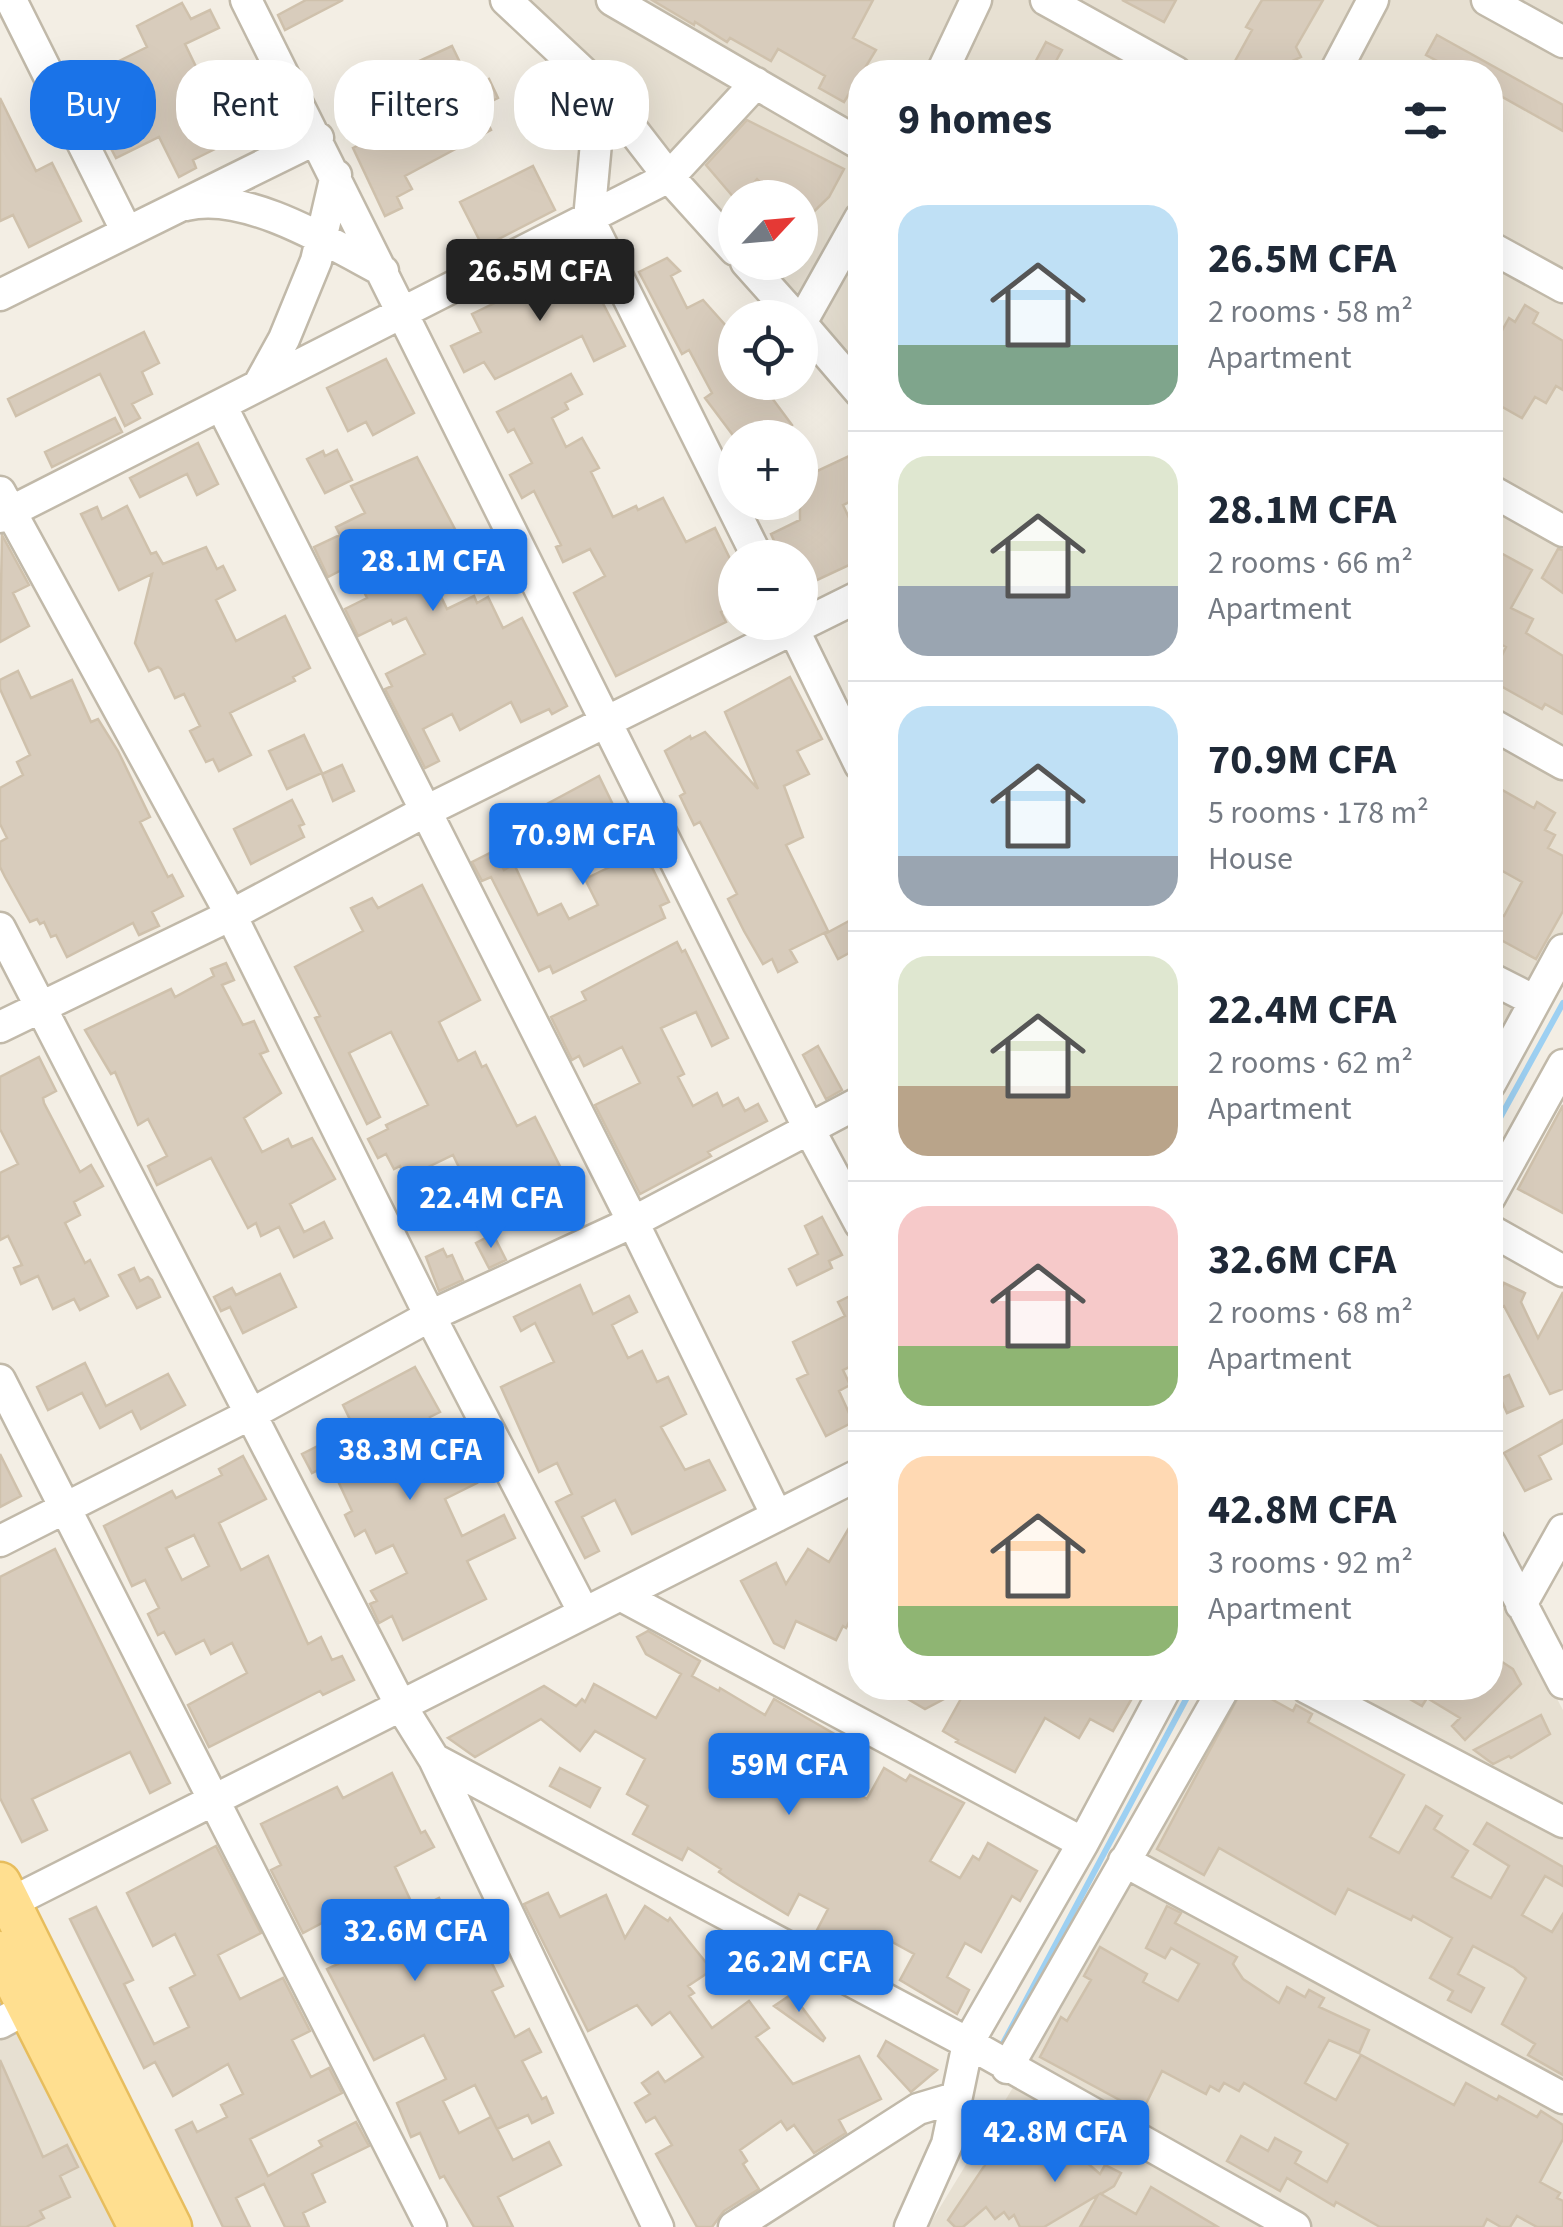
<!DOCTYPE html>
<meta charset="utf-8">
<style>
:root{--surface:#fff;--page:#f6f6f7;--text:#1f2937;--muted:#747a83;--line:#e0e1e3;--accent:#1a73e8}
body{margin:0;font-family:"Source Sans 3",sans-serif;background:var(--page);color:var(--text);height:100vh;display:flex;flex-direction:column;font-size:38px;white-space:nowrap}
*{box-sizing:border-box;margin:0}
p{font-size:32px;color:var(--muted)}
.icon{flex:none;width:55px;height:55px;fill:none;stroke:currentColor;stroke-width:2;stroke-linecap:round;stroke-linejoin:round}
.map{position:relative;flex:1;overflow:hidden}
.side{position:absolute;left:848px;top:60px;width:655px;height:1640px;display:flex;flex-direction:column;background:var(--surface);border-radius:40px;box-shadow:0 10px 40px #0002}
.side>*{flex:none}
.hud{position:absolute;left:30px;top:60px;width:668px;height:90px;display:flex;gap:20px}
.needle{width:65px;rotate:64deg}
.controls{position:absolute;left:718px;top:180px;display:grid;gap:20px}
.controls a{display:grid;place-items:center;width:100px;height:100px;border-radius:50%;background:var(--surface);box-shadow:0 10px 40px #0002;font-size:50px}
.price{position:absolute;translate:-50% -85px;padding:0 22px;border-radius:10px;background:var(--accent);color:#fff;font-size:32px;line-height:65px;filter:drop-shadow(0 2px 5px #0008)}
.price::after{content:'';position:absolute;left:50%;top:60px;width:30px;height:22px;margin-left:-15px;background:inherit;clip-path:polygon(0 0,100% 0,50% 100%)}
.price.active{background:#222;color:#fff}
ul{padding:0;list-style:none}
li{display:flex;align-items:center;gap:30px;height:250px;padding:0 50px}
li+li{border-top:2px solid var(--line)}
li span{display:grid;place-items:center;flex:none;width:280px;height:200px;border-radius:30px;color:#555}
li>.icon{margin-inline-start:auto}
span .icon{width:120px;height:120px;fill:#fffc;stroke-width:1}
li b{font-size:42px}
h2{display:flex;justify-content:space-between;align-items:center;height:120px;padding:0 50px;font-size:42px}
.pill{padding:0 35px;border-radius:40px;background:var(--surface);box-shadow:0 10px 40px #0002;font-size:35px;line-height:90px}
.pill.active{background:var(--accent);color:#fff}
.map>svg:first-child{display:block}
.residential{fill:#e7e0d2}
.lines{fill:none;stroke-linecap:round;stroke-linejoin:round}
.stream{stroke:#9dd0f2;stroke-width:6}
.building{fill:#d8ccbc;stroke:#cfc1ac;stroke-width:2.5;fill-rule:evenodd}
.minor-casing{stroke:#c1b9a9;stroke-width:35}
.major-casing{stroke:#e7bd5d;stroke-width:45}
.minor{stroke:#fff;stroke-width:30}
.major{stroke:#ffdf90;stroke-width:40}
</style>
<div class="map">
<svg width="1563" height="2227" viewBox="0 0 1563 2227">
<rect width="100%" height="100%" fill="#f3eee4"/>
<path class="residential" d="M524,0H1563V984L1490,1102V72H860V417L735,262H800V198H735V262Z
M1490,1574L1563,1710V2227H928L1026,2066L1232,1688H1490Z
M0,1973L129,2227H0Z"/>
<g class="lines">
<path class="stream" d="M1490,1136L1563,1003
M1000,2049L1192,1688"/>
</g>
<path class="building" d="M306,0H343L285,30L278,15Z
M652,0H873L853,38L876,50L844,102L819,88L825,76L778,49L771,61L730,38L727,42L695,22L694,25Z
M1122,0H1176L1164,22Z
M1262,0H1323L1296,47L1301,57L1270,72H1229L1252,30L1246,27Z
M182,3L191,19L210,10L219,28L185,44L200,75L208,70L220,93L211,97L233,140L193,160L196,168L179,177L159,137L116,158L100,127L106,124L83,79L147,47L137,26Z
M1437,35L1563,105V131L1490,90V72H1458L1426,55Z
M1046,42L1062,50L1050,72H1030Z
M452,46L472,87L489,79L498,98L480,107L491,130L405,176L412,189L397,197L402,208L385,216L353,148L372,138L366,126L381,118L379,113L384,110L371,83Z
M0,98L36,171L52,163L81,221L29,247L13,215L0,221Z
M747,120L844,169L829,197L800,225V198H776L757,179L741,198L735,199L706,165Z
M533,166L555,210L483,247L460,202Z
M667,258L680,271L671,276L687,308L703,300L735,336V382H760L792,425L775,438H735L705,398L712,393L689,350L682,354L639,272Z
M581,261L625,346L594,361L582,336L495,379L484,362L464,372L451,346L481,332L472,314Z
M1525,305L1538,313L1533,323L1563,341V390L1556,386L1546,403L1535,397L1522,418L1490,400V352L1509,318L1515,322Z
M144,332L159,363L142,372L152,394L132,404L140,418L125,426L100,374L16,416L8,399Z
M386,359L414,413L373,435L366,422L348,431L327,388Z
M571,374L582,394L565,403L568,409L552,418L566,447L582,438L599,468L591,472L613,517L636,506L638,510L663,498L686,542L715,528L735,569V587L725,592L732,607L721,612L726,622L616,676L574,593L605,576L590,549L563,562L556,547L561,545L534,491L522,498L510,475L532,463L514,429L508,432L497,412Z
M115,418L122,432L52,467L45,452Z
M198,443L218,484L197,495L187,474L140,497L130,478Z
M337,450L352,480L325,493L307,459L323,451L325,456Z
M849,456L860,469V497L843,505L860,541V560L800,588V558H782L771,534L800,520V479Z
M417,457L458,535L420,553L447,609L474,596L477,603L488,597L503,628L522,618L567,706L552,714L549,709L521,722L511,702L460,730L452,714L423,729L439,761L425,768L385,689L392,686L386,674L425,654L406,618L393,624L391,620L358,636L345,609L367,598L351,565L328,577L314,547L340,535L336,527L365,513L351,486Z
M127,506L151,554L156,552L163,564L206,547L217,569L223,566L235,590L216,600L236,641L285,616L310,668L293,677L295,681L230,713L251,755L219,771L213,759L206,762L190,731L200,726L184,694L175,698L161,669L158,667L149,671L135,643L152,574L119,590L81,514L97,507L102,519Z
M2,535L29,585L13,593L29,626L0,642Z
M1558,549L1563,550V593L1542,578Z
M1499,552L1532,570L1511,608L1533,619L1526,633L1563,656V714L1545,704L1542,709L1490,680L1506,647L1490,639V557L1495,560Z
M18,671L31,698L72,680L91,722L98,719L118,751L150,817L140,822L168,877L172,875L183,896L152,912L159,926L139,935L133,923L67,957L56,935L51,937L44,922L40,924L37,919L30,922L5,877L0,867V842L7,838L0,824V788L23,775L17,762L30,755L0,689V680Z
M790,677L822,739L797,751L809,774L784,786L803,837L786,845L828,931L790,950L797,962L778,972L772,959L763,964L744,931L728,899L737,894L700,822L694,825L680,796L685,793L665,751L690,736L691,739L705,732L758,789L725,712Z
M304,735L322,773L287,789L269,751Z
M342,765L354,791L333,801L322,774Z
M599,776L639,858L646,855L669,902L660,906L665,918L553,973L550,966L539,971L491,877L482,881L472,862L494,851L504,870L514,864L538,915L561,904L569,919L598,905L585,879L618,863L593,811L543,835L532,812Z
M1490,783L1534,808L1537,802L1555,813L1545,830L1555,835L1548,848L1563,856V911L1536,959L1490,934L1499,914L1504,916L1522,882L1490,864Z
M292,800L304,824L299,826L304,837L251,864L234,829Z
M422,885L480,1000L439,1022L458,1061L475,1052L482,1067L486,1065L517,1126L535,1117L577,1200L559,1209L543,1179L508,1197L504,1190L457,1213L450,1197L469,1188L453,1155L420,1171L423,1176L408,1183L400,1166L394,1169L386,1154L378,1158L368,1139L388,1129L386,1125L428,1105L391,1032L349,1053L380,1117L367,1124L315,1018L320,1016L295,967L363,931L351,908L372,898L378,908Z
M860,915V947L838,959L825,934Z
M677,942L682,952L685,950L728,1038L712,1046L696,1012L661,1028L684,1074L678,1077L693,1106L717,1093L723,1106L738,1098L745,1111L758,1104L767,1121L708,1152L711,1156L640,1194L595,1105L640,1083L622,1047L584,1066L579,1056L572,1060L551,1017L586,1000L582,992Z
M226,963L234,980L222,985L243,1025L254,1021L268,1051L260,1054L281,1093L244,1118L262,1152L288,1139L292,1147L312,1138L335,1179L290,1204L304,1232L324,1222L332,1238L294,1257L279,1227L261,1236L256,1223L248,1228L211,1158L157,1185L148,1166L167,1156L148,1119L138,1125L115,1072L111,1074L85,1030L171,989L175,997L214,976L211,969Z
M818,1046L842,1090L826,1099L803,1055Z
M39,1057L56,1091L43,1098L44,1103L80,1172L91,1165L103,1186L74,1202L80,1215L65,1223L85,1263L90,1260L108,1296L80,1310L74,1299L53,1309L38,1276L21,1284L14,1268L22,1265L8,1236L0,1240V1173L18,1164L0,1129V1077Z
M1563,1105V1213L1518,1189Z
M822,1217L842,1255L829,1261L832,1268L797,1285L789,1269L818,1254L805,1226Z
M493,1234L506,1260L489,1268L476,1243Z
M443,1249L447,1257L452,1255L463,1280L439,1291L426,1257Z
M134,1268L140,1281L148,1277L152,1280L160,1297L137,1308L119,1275Z
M280,1274L296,1307L243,1333L230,1307L221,1311L214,1297L232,1288L236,1295Z
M1504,1283L1525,1293L1521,1302L1538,1338L1563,1292V1389L1550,1394L1504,1306L1490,1312Z
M580,1285L593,1314L629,1296L637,1312L612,1325L628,1358L642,1351L657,1382L668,1377L686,1414L661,1427L685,1470L709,1460L725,1490L632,1534L615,1500L582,1517L599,1551L585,1558L556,1502L572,1494L557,1463L539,1472L501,1387L554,1362L535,1323L521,1331L514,1317Z
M860,1291V1362L843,1370L850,1385L839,1391L853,1422L826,1436L797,1379L808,1374L793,1342L845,1316L838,1302Z
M85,1363L106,1406L168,1374L185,1405L141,1429L132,1411L100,1428L82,1393L48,1410L37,1387Z
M415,1367L440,1412L430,1417L451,1460L472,1450L479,1465L470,1469L477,1483L445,1499L462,1536L504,1515L515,1538L467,1561L486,1599L403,1640L392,1616L379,1623L370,1604L377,1601L371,1591L407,1573L393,1545L376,1553L365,1530L355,1536L345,1515L352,1511L330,1464L312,1473L302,1454L322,1444L326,1451L357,1434L343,1405Z
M1509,1375L1523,1406L1507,1413L1493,1382Z
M1563,1420V1443L1539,1456L1551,1479L1525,1491L1504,1453Z
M0,1454L21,1496L0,1507Z
M243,1456L266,1499L219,1523L241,1570L268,1556L308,1644L321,1637L332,1660L342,1656L354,1680L323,1695L320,1691L209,1747L188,1705L247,1673L232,1643L211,1654L204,1640L176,1654L164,1632L158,1635L148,1614L159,1608L145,1580L132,1586L104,1526L172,1491L176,1498L222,1475L219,1469ZM194,1535L209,1566L182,1580L166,1548Z
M849,1528L860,1553V1600L846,1628L843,1626L836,1640L796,1621L784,1648L774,1643L741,1581L776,1563L786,1584L808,1549L829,1562Z
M55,1549L170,1783L150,1793L130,1752L32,1799L47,1830L22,1842L0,1798V1577Z
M648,1631L700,1661L692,1676L719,1691L720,1688L765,1715L774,1699L850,1743L831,1777L867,1799L884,1768L906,1781L910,1775L964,1803L930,1861L960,1878L973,1856L979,1860L988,1843L1037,1871L1020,1901L1012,1896L981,1952L965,1943L947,1977L969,1990L957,2014L900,1980L914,1954L883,1937L868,1964L848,1952L850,1950L816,1932L828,1909L799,1894L788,1915L732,1881L719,1872L721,1869L688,1848L682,1860L633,1834L648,1806L627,1794L645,1759L595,1731L580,1751L541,1719L475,1757L448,1738L544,1686L576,1706L582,1699L585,1702L594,1684L656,1718L681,1674L646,1654L637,1637Z
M1490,1654L1513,1669L1521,1684L1465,1740L1452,1726L1460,1718L1427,1698L1422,1706L1408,1698L1413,1690L1409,1688H1490Z
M889,1688H965L925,1709Z
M967,1688H1138L1113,1731L1090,1719L1079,1738L1045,1718L1015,1772L956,1742L958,1740L943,1731Z
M1243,1688H1251L1293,1711L1296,1705L1312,1714L1308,1722L1404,1775L1370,1837L1399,1853L1426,1806L1442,1816L1434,1829L1468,1851L1452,1877L1491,1898L1509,1866L1474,1844L1487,1823L1563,1867V1886L1545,1876L1522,1915L1552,1932L1563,1914V2075L1528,2055L1535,2044L1502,2024L1526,1978L1514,1968L1473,1946L1458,1974L1484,1988L1471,2012L1448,2000L1453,1991L1430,1978L1452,1938L1413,1916L1411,1920L1348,1889L1335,1914L1219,1848L1204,1875L1157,1849Z
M1541,1715L1550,1734L1511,1758L1509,1756L1493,1764L1474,1750Z
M560,1768L600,1788L590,1807L550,1786Z
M392,1773L421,1833L425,1831L434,1847L395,1867L415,1910L439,1898L448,1916L465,1908L503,1986L492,1991L515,2037L529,2029L541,2052L522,2061L542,2099L546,2097L553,2113L532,2123L528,2115L497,2129L475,2085L443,2101L459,2133L491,2117L513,2160L549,2142L561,2165L498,2197L513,2227H474L444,2176L440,2178L420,2133L411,2137L397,2103L446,2079L424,2035L374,2060L327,1969L357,1955L337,1915L303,1933L271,1870L281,1865L261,1824L337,1787L343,1798Z
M216,1846L261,1933L218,1955L240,1999L283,1978L310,2031L292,2040L311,2077L329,2068L342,2093L250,2139L268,2176L322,2146L319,2141L356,2122L369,2146L312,2174L325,2202L303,2213L309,2227H285L264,2184L236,2198L250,2227H223L176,2130L192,2122L197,2132L227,2117L221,2105L243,2094L228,2064L173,2096L155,2062L144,2068L70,1919L96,1907L133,1980L124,1984L154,2044L189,2027L170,1988L195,1975L175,1934L153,1946L127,1893Z
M548,1893L560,1917L606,1895L625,1938L645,1906L668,1921L670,1918L712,1970L688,1986L694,1993L689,1996L712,2028L749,2001L769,2028L756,2037L793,2084L859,2056L881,2099L839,2120L846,2133L814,2153L794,2125L787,2130L781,2121L740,2150L747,2161L743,2164L759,2189L724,2211L712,2227H697L656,2154L672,2145L655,2117L646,2122L635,2103L650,2094L642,2083L658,2072L665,2082L703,2057L670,2012L652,2025L637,2005L588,2031L524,1904Z
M1167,1906L1181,1913L1175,1923L1237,1957L1233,1964L1243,1979L1279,2003L1287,1987L1305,1997L1309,1990L1324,1998L1319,2007L1369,2030L1359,2053L1329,2040L1305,2083L1336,2100L1361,2055L1454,2105L1466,2083L1497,2100L1499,2096L1537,2117L1541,2111L1563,2125V2139L1540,2182L1560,2193L1557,2198L1563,2201V2227H1537L1517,2216L1510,2227H1501L1487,2219L1483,2227H1380L1336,2202L1334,2206L1287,2178L1280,2191L1227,2161L1241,2136L1268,2151L1275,2138L1301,2152L1295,2163L1327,2182L1348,2144L1244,2083L1239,2091L1224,2083L1219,2091L1210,2086L1206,2094L1162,2071L1142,2112L1040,2057L1061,2017L1067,2021L1091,1980L1084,1976L1100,1947L1147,1974L1143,1982L1178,2001L1199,1964L1171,1948L1165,1958L1146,1948Z
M792,1994L825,2038L823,2041L774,2006Z
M886,2041L937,2070L911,2092L878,2056Z
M0,2060L43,2157L67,2145L78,2167L60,2176L70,2197L40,2211L44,2218L26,2227H0Z
M1005,2110L1071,2145L1070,2148L1100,2174L1105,2165L1121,2173L1114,2186L1101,2194L1136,2214L1151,2187L1218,2227H1080L1098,2195L1044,2227H1020L1014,2215L1009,2219L1004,2212L995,2219L986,2207L963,2227H955L948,2220L985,2165L978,2161Z"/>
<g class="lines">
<g class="minor-casing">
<path id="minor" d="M11,0L127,232
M246,0L809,1129L860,1224
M506,0L601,89L669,177L735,250
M612,0L860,144
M1046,0L1176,72
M1487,0L1563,42
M942,72L976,0
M1335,72L1373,0
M601,89L589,219L758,558
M186,205C245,190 332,244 383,271
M1490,247L1563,287
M746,262L796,318
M0,295L318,138
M800,322L860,392
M801,323L860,218
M258,386L284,339L316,261L336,175
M221,405L633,1222L777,1516
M1490,490L1563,531
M0,492L231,915L430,1316L584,1613
M0,517L669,177L756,83
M790,622L860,765
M1490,723L1563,764
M0,928L401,1706L434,1759L968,2043L1295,2227
M1490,978L1535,1001
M0,1027L231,915L426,811L860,596
M1490,1084L1563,950
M1490,1197L1563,1065
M1490,1230L1563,1271
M0,1380L431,2227
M0,1541L251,1414L430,1316L633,1222L860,1102
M1490,1543L1563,1683
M622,1596L1083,1843
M1521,1605L1563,1530
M1307,1688L1563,1822
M434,1759L658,2227
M1124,1861L1563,2098
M0,1908L860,1474
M0,2023L28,2008
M1007,2068L1224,1688
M734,2227L918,2109L955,2098
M910,2227L947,2144L968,2043L1083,1843L1166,1688"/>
</g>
<g class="major-casing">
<path id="major" d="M0,1883L171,2227
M0,1952L139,2227"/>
</g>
<use href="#minor" class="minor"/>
<use href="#major" class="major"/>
</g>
</svg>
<div class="controls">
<a><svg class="needle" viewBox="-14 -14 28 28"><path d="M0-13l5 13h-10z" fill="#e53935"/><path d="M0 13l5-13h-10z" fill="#747a83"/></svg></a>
<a><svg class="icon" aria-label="locate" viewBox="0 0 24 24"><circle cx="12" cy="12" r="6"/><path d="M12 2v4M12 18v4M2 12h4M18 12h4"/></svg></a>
<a>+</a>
<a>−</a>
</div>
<b class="price active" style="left:540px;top:324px">26.5M CFA</b>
<b class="price" style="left:433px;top:614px">28.1M CFA</b>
<b class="price" style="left:583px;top:888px">70.9M CFA</b>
<b class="price" style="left:491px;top:1251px">22.4M CFA</b>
<b class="price" style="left:410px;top:1503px">38.3M CFA</b>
<b class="price" style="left:789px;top:1818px">59M CFA</b>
<b class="price" style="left:415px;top:1984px">32.6M CFA</b>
<b class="price" style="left:799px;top:2015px">26.2M CFA</b>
<b class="price" style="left:1055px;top:2185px">42.8M CFA</b>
<div class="hud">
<a class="pill active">Buy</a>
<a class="pill">Rent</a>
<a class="pill">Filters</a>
<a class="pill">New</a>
</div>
<section class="side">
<h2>9 homes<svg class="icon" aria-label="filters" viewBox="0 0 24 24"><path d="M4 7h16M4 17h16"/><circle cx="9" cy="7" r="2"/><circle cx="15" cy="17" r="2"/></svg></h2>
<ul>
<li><span style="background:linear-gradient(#bfe0f5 70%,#7fa58c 0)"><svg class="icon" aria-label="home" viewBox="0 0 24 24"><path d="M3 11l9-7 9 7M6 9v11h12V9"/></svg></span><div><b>26.5M CFA</b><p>2 rooms · 58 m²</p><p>Apartment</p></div></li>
<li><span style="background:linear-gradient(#dfe7d0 65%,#9aa5b1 0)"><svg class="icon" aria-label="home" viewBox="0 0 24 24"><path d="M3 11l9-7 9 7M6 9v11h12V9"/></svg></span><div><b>28.1M CFA</b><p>2 rooms · 66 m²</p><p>Apartment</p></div></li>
<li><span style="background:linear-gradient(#bfe0f5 75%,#9aa5b1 0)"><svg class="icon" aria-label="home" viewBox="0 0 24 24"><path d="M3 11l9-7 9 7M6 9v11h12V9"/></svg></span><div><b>70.9M CFA</b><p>5 rooms · 178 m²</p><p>House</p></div></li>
<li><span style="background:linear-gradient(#dfe7d0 65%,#b9a48a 0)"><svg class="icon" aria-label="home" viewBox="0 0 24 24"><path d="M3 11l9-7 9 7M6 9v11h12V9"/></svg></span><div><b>22.4M CFA</b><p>2 rooms · 62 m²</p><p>Apartment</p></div></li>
<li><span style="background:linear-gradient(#f6c9c9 70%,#8fb573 0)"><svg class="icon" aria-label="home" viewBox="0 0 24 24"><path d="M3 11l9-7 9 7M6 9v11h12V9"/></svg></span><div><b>32.6M CFA</b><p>2 rooms · 68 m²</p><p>Apartment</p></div></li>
<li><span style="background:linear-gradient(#ffd9b3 75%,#8fb573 0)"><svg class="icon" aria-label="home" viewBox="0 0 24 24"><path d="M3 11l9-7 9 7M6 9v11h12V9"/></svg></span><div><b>42.8M CFA</b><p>3 rooms · 92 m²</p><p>Apartment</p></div></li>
</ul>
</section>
</div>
